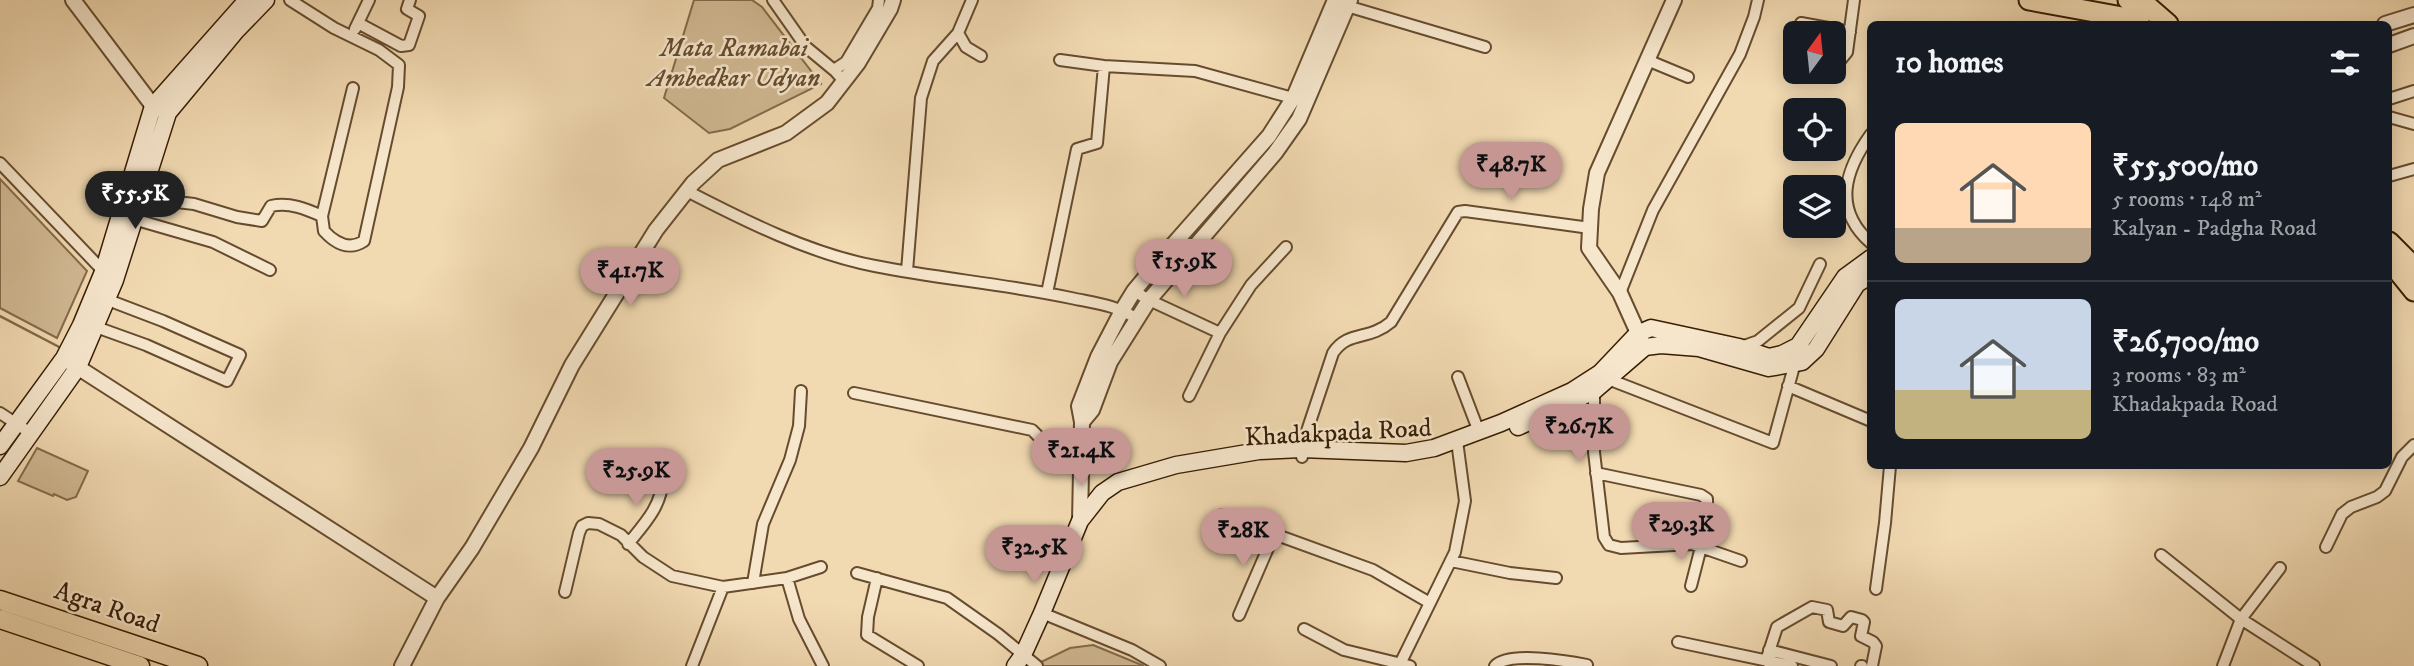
<!DOCTYPE html>
<meta charset="utf-8">
<style>
:root{--surface:#171b24;--page:#20242c;--text:#f1f3f6;--muted:#9ea1a6;--line:#363941;--accent:#c59692}
body{margin:0;font-family:"IM FELL DW Pica",serif;background:var(--page);color:var(--text);height:100vh;display:flex;flex-direction:column;font-size:26px;white-space:nowrap}
*{box-sizing:border-box;margin:0}
p{font-size:23px;color:var(--muted)}
.icon{flex:none;width:38px;height:38px;fill:none;stroke:currentColor;stroke-width:2;stroke-linecap:round;stroke-linejoin:round}
.map{position:relative;flex:1;overflow:hidden}
.sheet{position:absolute;left:1867px;top:21px;width:525px;height:448px;display:flex;flex-direction:column;background:var(--surface);border-radius:10px;box-shadow:0 4px 18px #0003}
.sheet>*{flex:none}
.needle{width:46px;rotate:15deg}
.buttons{position:absolute;left:1783px;top:21px;display:grid;gap:14px}
.buttons a{display:grid;place-items:center;width:63px;height:63px;border-radius:10px;background:var(--surface);box-shadow:0 4px 18px #0003;font-size:35px}
.price{position:absolute;translate:-50% -60px;padding:0 16px;border-radius:24px;background:var(--accent);color:#111;font-size:23px;line-height:46px;filter:drop-shadow(0 2px 4px #0008)}
.price::after{content:'';position:absolute;left:50%;top:42px;width:21px;height:16px;margin-left:-10px;background:inherit;clip-path:polygon(0 0,100% 0,50% 100%)}
.price.on{background:#222;color:#fff}
ul{padding:0;list-style:none}
li{display:flex;align-items:center;gap:21px;height:175px;padding:0 28px}
li+li{border-top:2px solid var(--line)}
li span{display:grid;place-items:center;flex:none;width:196px;height:140px;border-radius:10px;color:#555}
li>.icon{margin-inline-start:auto}
span .icon{width:84px;height:84px;fill:#fffc;stroke-width:1}
li b{font-size:30px}
h2{display:flex;justify-content:space-between;align-items:center;height:84px;padding:0 28px;font-size:30px}
.map>svg:first-child{display:block}
.green{fill:#d1b993;stroke:#846b4b;stroke-width:2}
.lines{fill:none;stroke-linecap:round;stroke-linejoin:round}
.stream{stroke:#816748;stroke-width:2.5}
.minor-casing{stroke:#664c2e;stroke-width:14}
.tertiary-casing{stroke:#664c2e;stroke-width:18}
.secondary-casing{stroke:#371d03;stroke-width:19}
.primary-casing{stroke:#371d03;stroke-width:21}
.trunk-casing{stroke:#371d03;stroke-width:23}
.minor{stroke:#f6e6cc;stroke-width:10}
.tertiary{stroke:#f6e6cc;stroke-width:14}
.secondary{stroke:#f6e6cc;stroke-width:16}
.primary{stroke:#f1d9b1;stroke-width:18}
.trunk{stroke:#f1d9b1;stroke-width:19}
.labels{text-anchor:middle;dominant-baseline:central;stroke-width:5;stroke-linejoin:round;paint-order:stroke}
.park-label{font-size:26px;font-style:italic;fill:#654c2e;stroke:#f6e6cc}
.street-label{font-size:26px;fill:#371d03;stroke:#f6e6cc}
</style>
<div class="map">
<svg width="2414" height="666" viewBox="0 0 2414 666">
<rect width="100%" height="100%" fill="#f1d9b1"/>
<filter id="stains"><feTurbulence type="fractalNoise" baseFrequency=".00286" numOctaves="4"/><feColorMatrix values="0 0 0 0 .2 0 0 0 0 .09 0 0 0 0 .02 0 0 0 .5 -.17"/></filter>
<radialGradient id="worn" r=".72"><stop offset=".6" stop-color="#630" stop-opacity="0"/><stop offset="1" stop-color="#630" stop-opacity=".3"/></radialGradient>
<path class="green" d="M694,0H752L762,7L821,84L730,129L709,133L664,98Z
M0,179L87,271L57,338L0,308Z
M37,448L88,471L76,497L67,500L54,494L53,496L18,481Z
M1093,645L1144,666H1033L1070,648Z"/>
<g class="lines">
<path class="stream" d="M0,316L63,349"/>
<g class="minor-casing">
<path id="minor" d="M290,0L334,28L379,50L399,65L398,87L364,241C349,251 335,243 324,231L322,216
M773,0L806,47L835,71L844,81
M972,0L958,33L966,47L981,56
M1340,4L1485,47
M358,23L401,46L409,45L419,16L407,9L410,0
M1801,23L1850,32
M355,29L369,0
M1060,60L1104,66L1195,71L1300,100
M1647,60L1688,77
M1838,63L1847,52L1854,0
M834,70L846,62L878,8L879,0
M2389,99L2414,91
M2389,117L2414,124
M1871,134C1845,170 1832,209 1871,243
M0,163L107,275
M2389,176L2414,169
M687,191C745,221 811,254 875,266C940,279 1006,284 1071,298C1094,303 1117,305 1137,319
M142,198L194,204L237,217L262,221L271,206C290,202 306,209 322,216L353,88
M130,218L213,242L270,270
M907,271L921,98L933,61L958,33
M1134,291L1149,300L1220,333
M1047,293L1077,149L1097,143L1104,66
M1620,293L1653,210L1740,54L1754,17L1758,0
M96,327L146,345L227,381L240,355L163,321L108,300
M1738,348L1758,341L1799,308L1820,264
M1458,377L1479,432
M1608,379L1773,443L1796,359
M1788,386L1871,421
M1592,387L1594,391V452L1604,537L1609,545L1621,548L1692,544L1707,505V499L1701,495L1596,473
M854,393L1032,430L1049,447L1080,462
M1189,396L1220,333L1251,285L1286,247
M0,413L32,434
M1302,457L1301,449L1333,353C1348,330 1369,341 1391,322L1458,212L1465,211L1590,228
M1222,515L1373,570L1430,603
M628,544C645,523 661,507 663,479
M1692,544L1741,561
M2326,547L2342,514L2351,507L2377,497L2385,491L2402,457L2414,445
M2161,555L2241,619L2314,666
M1451,561L1510,573L1556,578
M857,573L947,598L998,634L1037,666
M787,578L799,619L823,666
M877,578L868,617L867,635L918,666
M753,583L763,524L790,460L799,426L801,391
M1691,586L1701,547
M1876,589L1885,523L1890,466
M565,592L579,533L582,526L588,523L599,524L621,535L643,557L672,576L723,587L787,578L821,567
M1042,613L1132,650L1160,666
M1239,615L1275,532
M1304,629L1344,650L1410,666
M1678,642L1792,666
M1769,650L1831,666
M1766,661L1777,627L1812,607L1827,610L1829,622L1843,626L1851,617L1862,620L1864,622L1861,636L1873,642L1876,646L1872,666
M692,666L723,587
M1399,666L1455,552L1465,501L1457,441
M1495,666C1508,651 1568,661 1587,665
M1861,666H1862
M2223,666L2241,619L2280,568"/>
</g>
<g class="tertiary-casing">
<path id="tertiary" d="M73,0L153,106L162,110
M2385,24L2414,15
M2389,45L2414,36
M1642,342L1620,293L1589,248L1591,209L1597,173L1674,0
M68,361L437,598
M1082,422L1092,410L1110,362L1149,300L1275,153L1299,119L1350,0
M1080,521L1082,422L1079,406L1098,357L1123,309L1134,291L1164,255L1269,136L1294,97L1335,0
M402,666L437,598L472,548L531,448L572,365L656,230L693,183L718,160L786,133L827,103L858,63L890,9L893,0"/>
</g>
<g class="secondary-casing">
<path id="secondary" d="M1518,427L1594,391L1645,347L1661,345L1699,348L1769,368L1802,362L1816,349L1857,284L1871,275
M0,446L64,358L81,325L103,272L153,106L247,0
M0,477L78,367L115,280L168,113L236,31L266,0
M1015,666L1023,655L1042,613L1080,521L1102,493L1118,482L1176,465L1259,451L1301,449L1406,453L1434,448L1501,423L1572,391L1600,373L1637,334L1651,328L1739,347L1769,357L1782,354L1798,346L1845,277L1871,258"/>
</g>
<g class="primary-casing">
<path id="primary" d="M0,600L198,666
M0,619L140,666"/>
</g>
<g class="trunk-casing">
<path id="trunk" d="M2029,0L2133,19L2140,24
M2128,0L2144,3L2168,24
M2389,242L2414,267
M2389,260L2414,291"/>
</g>
<use href="#minor" class="minor"/>
<use href="#tertiary" class="tertiary"/>
<use href="#secondary" class="secondary"/>
<use href="#primary" class="primary"/>
<use href="#trunk" class="trunk"/>
</g>
<g class="labels">
<g class="park-label">
<text x="734" y="48">Mata Ramabai<tspan x="734" dy="30">Ambedkar Udyan</tspan></text>
</g>
<g class="street-label">
<text transform="translate(1338 433) rotate(-3)">Khadakpada Road</text>
<text transform="translate(107 608) rotate(19)">Agra Road</text>
</g>
</g>
<rect width="100%" height="100%" filter="url(#stains)"/>
<rect width="100%" height="100%" fill="url(#worn)"/>
</svg>
<div class="buttons">
<a><svg class="needle" viewBox="-14 -14 28 28"><path d="M0-13l5 13h-10z" fill="#e53935"/><path d="M0 13l5-13h-10z" fill="#9ea1a6"/></svg></a>
<a><svg class="icon" aria-label="locate" viewBox="0 0 24 24"><circle cx="12" cy="12" r="6"/><path d="M12 2v4M12 18v4M2 12h4M18 12h4"/></svg></a>
<a><svg class="icon" aria-label="layers" viewBox="0 0 24 24"><path d="M12 4l9 5-9 5-9-5zM3 14l9 5 9-5"/></svg></a>
</div>
<b class="price" style="left:1511px;top:202px">₹48.7K</b>
<b class="price on" style="left:135px;top:231px">₹55.5K</b>
<b class="price" style="left:1184px;top:299px">₹15.9K</b>
<b class="price" style="left:630px;top:308px">₹41.7K</b>
<b class="price" style="left:1579px;top:464px">₹26.7K</b>
<b class="price" style="left:1081px;top:488px">₹21.4K</b>
<b class="price" style="left:636px;top:508px">₹25.9K</b>
<b class="price" style="left:1681px;top:562px">₹29.3K</b>
<b class="price" style="left:1243px;top:568px">₹28K</b>
<b class="price" style="left:1034px;top:585px">₹32.5K</b>
<section class="sheet">
<h2>10 homes<svg class="icon" aria-label="filters" viewBox="0 0 24 24"><path d="M4 7h16M4 17h16"/><circle cx="9" cy="7" r="2"/><circle cx="15" cy="17" r="2"/></svg></h2>
<ul>
<li><span style="background:linear-gradient(#ffd9b3 75%,#b9a48a 0)"><svg class="icon" aria-label="home" viewBox="0 0 24 24"><path d="M3 11l9-7 9 7M6 9v11h12V9"/></svg></span><div><b>₹55,500/mo</b><p>5 rooms · 148 m²</p><p>Kalyan - Padgha Road</p></div></li>
<li><span style="background:linear-gradient(#c9d6e8 65%,#c2b280 0)"><svg class="icon" aria-label="home" viewBox="0 0 24 24"><path d="M3 11l9-7 9 7M6 9v11h12V9"/></svg></span><div><b>₹26,700/mo</b><p>3 rooms · 83 m²</p><p>Khadakpada Road</p></div></li>
</ul>
</section>
</div>
